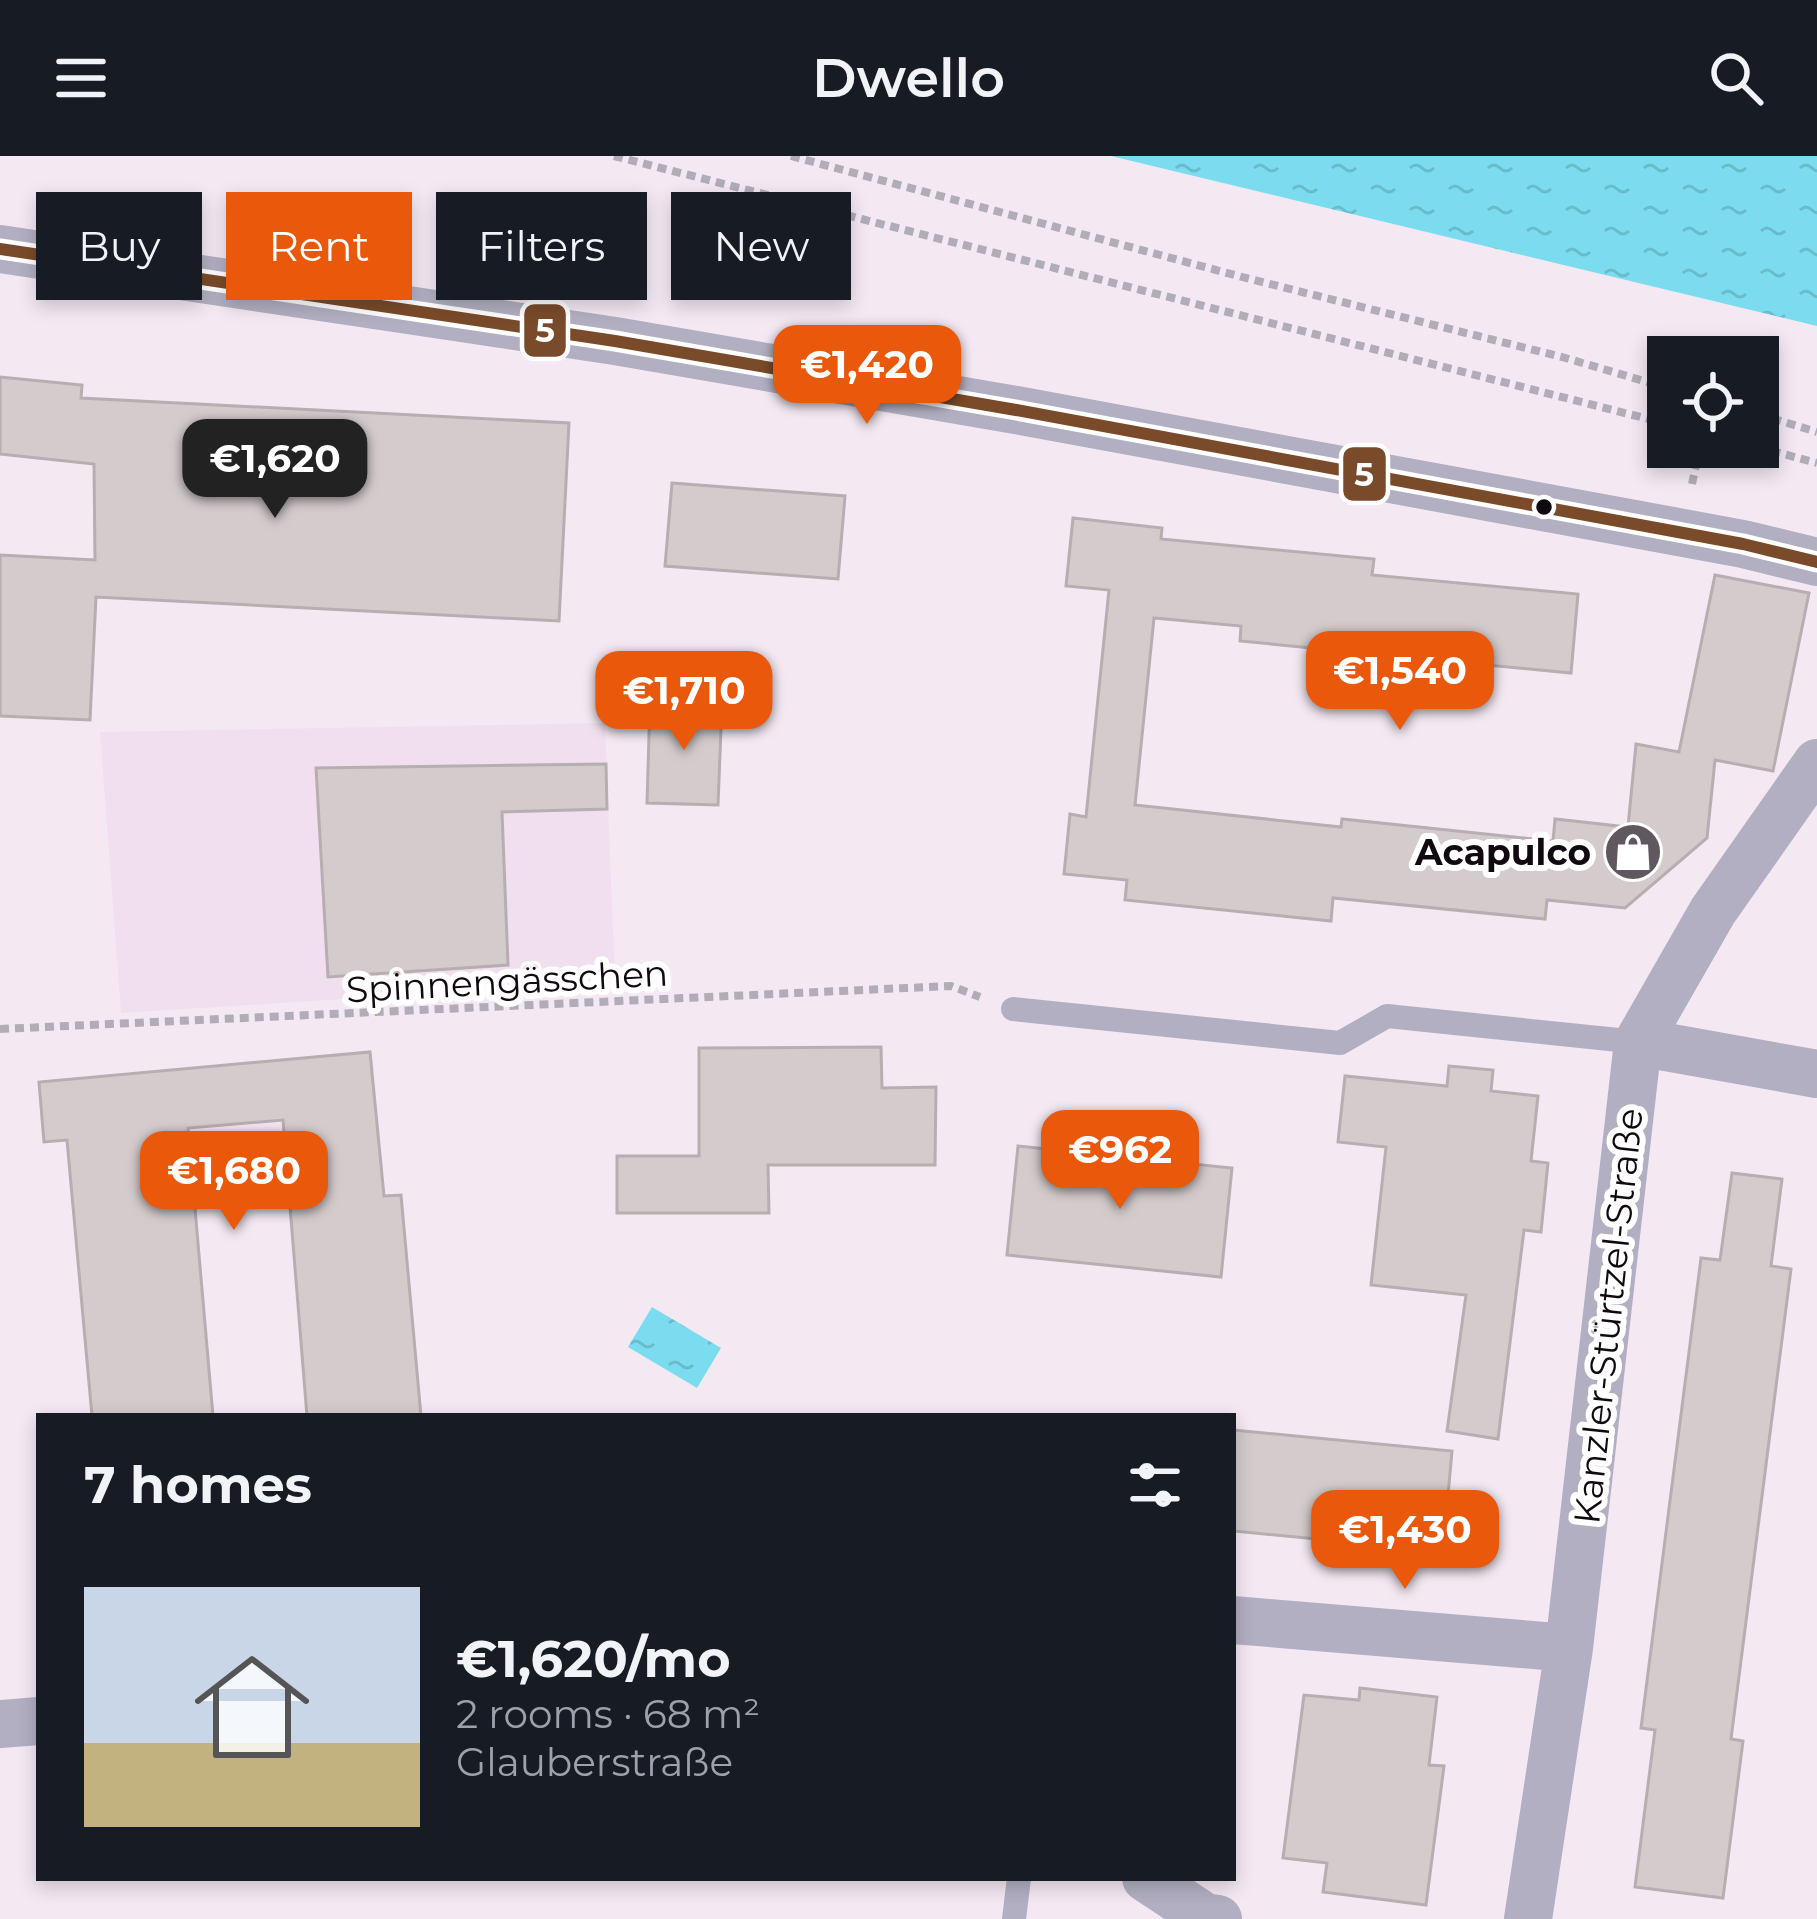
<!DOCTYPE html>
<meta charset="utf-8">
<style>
:root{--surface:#171b24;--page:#242831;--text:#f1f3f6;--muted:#9ea1a6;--accent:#ea580c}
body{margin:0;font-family:Montserrat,sans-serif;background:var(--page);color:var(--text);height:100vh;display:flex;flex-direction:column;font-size:45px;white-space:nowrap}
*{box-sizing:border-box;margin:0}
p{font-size:39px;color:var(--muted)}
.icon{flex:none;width:66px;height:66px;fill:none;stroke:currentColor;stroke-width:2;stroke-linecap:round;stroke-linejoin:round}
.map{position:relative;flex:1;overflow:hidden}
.side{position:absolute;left:36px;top:1257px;width:1200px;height:468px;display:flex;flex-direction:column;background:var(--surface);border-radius:0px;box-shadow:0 6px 18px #0003}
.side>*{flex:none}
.hud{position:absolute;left:36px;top:36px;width:1200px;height:108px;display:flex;gap:24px}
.tools{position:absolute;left:1647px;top:180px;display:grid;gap:24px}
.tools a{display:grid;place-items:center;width:132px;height:132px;border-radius:0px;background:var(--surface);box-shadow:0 6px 18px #0003;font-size:60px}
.price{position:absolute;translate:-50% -102px;padding:0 27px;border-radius:24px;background:var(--accent);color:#fff;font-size:39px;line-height:78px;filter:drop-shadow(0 3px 6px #0008)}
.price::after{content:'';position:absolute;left:50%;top:72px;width:36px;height:27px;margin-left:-18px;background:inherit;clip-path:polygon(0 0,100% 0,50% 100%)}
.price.selected{background:#222;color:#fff}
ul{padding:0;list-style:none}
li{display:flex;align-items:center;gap:36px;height:300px;padding:0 48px}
li span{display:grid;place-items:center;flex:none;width:336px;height:240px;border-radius:0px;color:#555}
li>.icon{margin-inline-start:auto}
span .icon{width:144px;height:144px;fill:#fffc;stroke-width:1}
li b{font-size:51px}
h2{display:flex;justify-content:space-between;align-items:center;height:144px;padding:0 48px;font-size:51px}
.pill{padding:0 42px;border-radius:0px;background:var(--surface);box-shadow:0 6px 18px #0003;font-size:42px;line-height:108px}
.pill.selected{background:var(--accent);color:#fff}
header{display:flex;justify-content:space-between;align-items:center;height:156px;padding:0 48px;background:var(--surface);font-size:54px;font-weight:600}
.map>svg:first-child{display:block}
.built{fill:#f1dff0}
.water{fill:url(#water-ripples)}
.building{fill:#d4cbcd;stroke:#b6aeb0;stroke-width:3}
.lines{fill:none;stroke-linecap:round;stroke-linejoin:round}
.path{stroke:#b0acb8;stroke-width:8;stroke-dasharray:9 6;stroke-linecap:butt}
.lane{stroke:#b2afc2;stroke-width:24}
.street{stroke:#b2afc2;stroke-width:48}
.bus-1-casing{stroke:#fff;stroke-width:21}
.bus-1{stroke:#7a4b2a;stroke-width:12}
.bus-dot{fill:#100a10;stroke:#fff;stroke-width:4.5}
.labels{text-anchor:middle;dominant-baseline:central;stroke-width:12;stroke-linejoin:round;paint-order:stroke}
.poi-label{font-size:36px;font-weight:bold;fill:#100a10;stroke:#fff;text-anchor:end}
.street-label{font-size:36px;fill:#100a10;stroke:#fff}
.line-badge{stroke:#fff;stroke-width:4.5}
.badge-label{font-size:33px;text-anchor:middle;font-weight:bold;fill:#fff}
</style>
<header><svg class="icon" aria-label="menu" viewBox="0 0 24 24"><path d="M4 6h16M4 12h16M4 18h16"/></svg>Dwello<svg class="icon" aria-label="search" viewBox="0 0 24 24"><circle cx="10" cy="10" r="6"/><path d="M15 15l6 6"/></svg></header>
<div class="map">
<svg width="1817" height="1763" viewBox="0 0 1817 1763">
<defs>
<pattern id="water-ripples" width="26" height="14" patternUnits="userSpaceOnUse" patternTransform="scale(3)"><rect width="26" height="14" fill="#7cdcef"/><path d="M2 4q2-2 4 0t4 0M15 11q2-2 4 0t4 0" fill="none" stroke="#6abbcc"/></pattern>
</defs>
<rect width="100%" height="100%" fill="#f4e9f3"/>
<path class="built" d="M605,567L615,826L121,857L100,576Z"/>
<path class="water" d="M1111,0H1817V170Z
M652,1151L721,1192L697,1232L628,1191Z"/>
<path class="building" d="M0,221L82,229L81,242L569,267L559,465L96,441L90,564L0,560V399L95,404L94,308L0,298Z
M672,327L845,340L838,423L665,410Z
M1073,362L1162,372L1161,383L1374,403L1372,419L1578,438L1571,517L1240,485L1241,470L1154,462L1135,649L1341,671L1342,663L1553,685L1555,663L1628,671L1636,588L1679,596L1715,419L1809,437L1773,615L1715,604L1707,682L1625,752L1547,744L1545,763L1333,742L1331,765L1125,744L1127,724L1064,718L1070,658L1086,661L1109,434L1066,430Z
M650,545L722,548L718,649L647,647Z
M606,608L607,653L502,656L508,809L328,821L316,612Z
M881,891L882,932L936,931L935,1009H768L769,1057H617V1000H699V892Z
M370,896L384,1040L401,1039L421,1260H307L283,964L188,972L213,1260H92L67,984L44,986L39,926Z
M1449,910L1493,914L1491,935L1538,940L1531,1005L1548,1007L1541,1076L1524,1074L1498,1283L1447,1275L1466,1139L1371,1129L1386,991L1338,986L1345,920L1447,930Z
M1018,990L1232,1012L1221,1121L1007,1099Z
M1732,1017L1782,1023L1771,1110L1791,1113L1731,1583L1743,1585L1723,1742L1635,1731L1655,1574L1641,1572L1701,1102L1720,1104Z
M1233,1274L1452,1295L1443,1395L1233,1375Z
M1360,1532L1437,1541L1429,1609L1444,1610L1426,1749L1323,1736L1327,1707L1283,1702L1304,1539L1359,1544Z"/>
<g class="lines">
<path class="path" d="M614,0L1668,268
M791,0L1242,121L1562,201L1668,232
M1758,258L1817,276
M1757,291L1817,307
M1692,328L1700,291
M0,873L951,830L980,841"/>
<path class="lane" d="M1013,853L1340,887L1387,860L1638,886
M1014,1763L1019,1722"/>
<path class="street" d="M0,93L615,185L1016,254L1743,388L1817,406
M1638,886L1817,918
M1233,1464L1569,1492
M0,1568L39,1565
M1146,1722L1205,1761L1218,1763
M1528,1763L1569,1492L1638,886L1713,755L1817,607"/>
<g class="bus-1-casing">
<path id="bus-1" d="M0,93L615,185L1016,254L1743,388L1817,406"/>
</g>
<use href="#bus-1" class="bus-1"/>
</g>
<defs>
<g id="shop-disc" transform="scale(3)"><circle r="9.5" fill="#60585f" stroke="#fff"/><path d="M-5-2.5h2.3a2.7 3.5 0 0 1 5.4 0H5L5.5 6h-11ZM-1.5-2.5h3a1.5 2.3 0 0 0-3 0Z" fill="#fff"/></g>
</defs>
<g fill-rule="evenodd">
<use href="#shop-disc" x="1633" y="696"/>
</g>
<circle class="bus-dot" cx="1544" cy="351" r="10"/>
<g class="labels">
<g class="poi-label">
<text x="1591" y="696">Acapulco</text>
</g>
<g class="street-label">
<text transform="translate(507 825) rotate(-3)">Spinnengässchen</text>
<text transform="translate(1608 1160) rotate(-84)">Kanzler-Stürtzel-Straße</text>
</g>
</g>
<g class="line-badge">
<rect x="522" y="146" width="46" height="57" rx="12" fill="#7a4b2a"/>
<rect x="1341" y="289" width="47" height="58" rx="12" fill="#7a4b2a"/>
</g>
<g class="badge-label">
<text x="545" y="186">5</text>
<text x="1364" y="330">5</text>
</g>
</svg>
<div class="tools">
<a><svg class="icon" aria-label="locate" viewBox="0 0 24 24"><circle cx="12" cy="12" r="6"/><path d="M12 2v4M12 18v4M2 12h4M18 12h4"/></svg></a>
</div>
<b class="price" style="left:867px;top:271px">€1,420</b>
<b class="price selected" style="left:275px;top:365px">€1,620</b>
<b class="price" style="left:1400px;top:577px">€1,540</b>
<b class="price" style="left:684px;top:597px">€1,710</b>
<b class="price" style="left:1120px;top:1056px">€962</b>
<b class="price" style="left:234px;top:1077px">€1,680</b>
<b class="price" style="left:1405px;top:1436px">€1,430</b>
<div class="hud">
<a class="pill">Buy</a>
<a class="pill selected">Rent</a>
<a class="pill">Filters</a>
<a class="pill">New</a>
</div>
<section class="side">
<h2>7 homes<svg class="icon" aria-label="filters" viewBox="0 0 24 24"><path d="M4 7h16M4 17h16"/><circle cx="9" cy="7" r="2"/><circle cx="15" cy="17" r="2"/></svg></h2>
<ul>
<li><span style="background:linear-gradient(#c9d6e8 65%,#c2b280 0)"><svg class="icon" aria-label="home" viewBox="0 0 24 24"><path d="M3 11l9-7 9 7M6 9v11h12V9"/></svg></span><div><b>€1,620/mo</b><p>2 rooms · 68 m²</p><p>Glauberstraße</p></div></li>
</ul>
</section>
</div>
